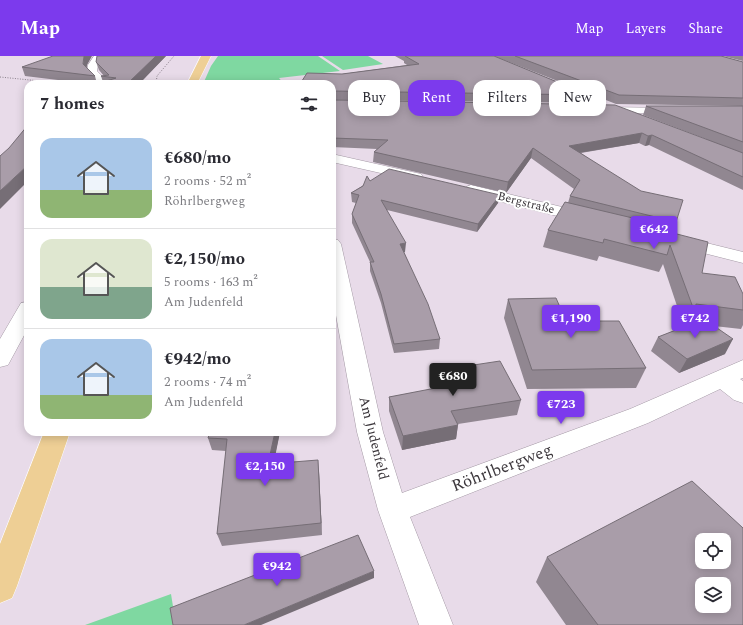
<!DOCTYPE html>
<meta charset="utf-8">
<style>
:root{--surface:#fff;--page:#f7f7f7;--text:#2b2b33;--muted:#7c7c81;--line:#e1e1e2;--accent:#7c3aed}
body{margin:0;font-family:Spectral,serif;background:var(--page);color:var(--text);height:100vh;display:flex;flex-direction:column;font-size:15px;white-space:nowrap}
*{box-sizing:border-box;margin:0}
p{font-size:13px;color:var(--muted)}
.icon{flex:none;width:22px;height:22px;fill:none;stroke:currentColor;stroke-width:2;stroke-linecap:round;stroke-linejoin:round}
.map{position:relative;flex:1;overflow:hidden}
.side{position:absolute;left:24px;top:24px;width:312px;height:356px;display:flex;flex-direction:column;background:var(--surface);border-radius:12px;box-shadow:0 2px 10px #0003}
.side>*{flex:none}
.hud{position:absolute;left:348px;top:24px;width:335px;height:36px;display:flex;gap:8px}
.buttons{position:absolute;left:695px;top:477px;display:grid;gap:8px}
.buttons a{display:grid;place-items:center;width:36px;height:36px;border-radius:8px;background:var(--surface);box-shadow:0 2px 10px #0003;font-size:20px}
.price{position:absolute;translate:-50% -34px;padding:0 9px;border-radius:4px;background:var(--accent);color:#fff;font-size:13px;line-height:26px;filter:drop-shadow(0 1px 2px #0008)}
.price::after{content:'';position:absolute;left:50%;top:24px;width:12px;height:9px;margin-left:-6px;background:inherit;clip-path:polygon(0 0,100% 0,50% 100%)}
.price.on{background:#222;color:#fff}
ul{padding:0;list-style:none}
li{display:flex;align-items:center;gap:12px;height:100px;padding:0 16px}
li+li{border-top:1px solid var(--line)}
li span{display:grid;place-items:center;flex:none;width:112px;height:80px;border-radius:12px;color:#555}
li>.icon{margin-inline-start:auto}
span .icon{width:48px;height:48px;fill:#fffc;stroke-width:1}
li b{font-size:17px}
h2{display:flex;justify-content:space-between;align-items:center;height:48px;padding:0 16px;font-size:17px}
.pill{padding:0 14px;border-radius:12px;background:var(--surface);box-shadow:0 2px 10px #0003;font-size:14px;line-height:36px}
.pill.on{background:var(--accent);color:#fff}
header{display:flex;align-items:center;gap:24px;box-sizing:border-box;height:56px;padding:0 20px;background:var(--accent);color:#fff}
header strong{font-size:19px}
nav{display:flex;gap:22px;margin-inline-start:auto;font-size:14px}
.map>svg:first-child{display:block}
.green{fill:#7fd8a1}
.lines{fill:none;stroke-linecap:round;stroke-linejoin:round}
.minor-casing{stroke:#a59aa6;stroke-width:1}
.major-casing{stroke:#fff;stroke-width:1}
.path{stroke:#8a818b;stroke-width:1;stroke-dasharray:1 1.5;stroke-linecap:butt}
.minor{fill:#fff;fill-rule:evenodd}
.major{fill:#eecf95;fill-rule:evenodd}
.wall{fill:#918791}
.shaded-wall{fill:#766e76}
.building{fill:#a99da9;stroke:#766e76;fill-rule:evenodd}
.labels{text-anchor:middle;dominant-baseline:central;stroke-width:4;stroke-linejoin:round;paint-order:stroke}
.far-street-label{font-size:12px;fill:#3b363b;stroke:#fff}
.street-label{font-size:14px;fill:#3b363b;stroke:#fff}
.near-street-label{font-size:17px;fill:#3b363b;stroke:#fff}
</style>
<header>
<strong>Map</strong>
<nav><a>Map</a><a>Layers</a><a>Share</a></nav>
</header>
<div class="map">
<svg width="743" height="569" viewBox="0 0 743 569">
<rect width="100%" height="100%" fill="#e8dbe9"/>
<path class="green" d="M218,0H318L340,15L279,22L284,28H203L211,10Z
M322,0H368L383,8L343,14Z
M171,538L176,569H85Z"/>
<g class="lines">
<g class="minor-casing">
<path id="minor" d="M94,0H104L98,9L97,15L110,28H99L87,16L88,9Z
M601,51L675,52L681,55L675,58L597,56L595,54L597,52Z
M332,98L421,118L423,121L421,124L416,125L332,106Z
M471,129L595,159L597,163L595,167L589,168L466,137L463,134L466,131Z
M678,180L743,196V207L672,189L669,185L672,181Z
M332,183L338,184L341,188L383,376L402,437L630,353L743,304V322L740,323L743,325V347L734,344L720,333L648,367L410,461L453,569H419L378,454L357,376L332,237Z
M28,246V272L8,309L0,311V283L21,247Z"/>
</g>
<g class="major-casing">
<path id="major" d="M201,0H211L197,28H187Z
M44,376H70L17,530L12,542L0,547V488Z"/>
</g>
<path class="path" d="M0,21L70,28
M156,28L157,20L174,0"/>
<use href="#minor" class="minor"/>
<use href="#major" class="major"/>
</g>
<path class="wall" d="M97,0H166L139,28L103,26L101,20H104L99,14L96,6Z
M395,0H494L589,39L587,47L332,44V28L342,18L407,9L404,7V5Z
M494,0H721L743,6V134L649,89L645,90L639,87L581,97L676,166L673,172V177L702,217L743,238V269L741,273L714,270L725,298L679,317L651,295L658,281L684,271L663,208L659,216L599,200L597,205L543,191L548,174L568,147L570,140L574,133L531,102L506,137L373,106L374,96L377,93L332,91V44L706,83L643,59L646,50H743L616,48Z
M723,0H743V5Z
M87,9L86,11L95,20L97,28H91L25,20L22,11Z
M370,125L498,147L477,176L387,154L405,196H404L440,283L439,293L394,297L381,247L370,215V206L352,167V158L356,147L352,146L351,137Z
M508,243L566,265L646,312L636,332L527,333L504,262Z
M434,315L521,344L517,359L458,368L456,383L402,394L389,355V341L434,333L433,329Z
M280,376L273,408L319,416L322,479L222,490L217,478L226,395L212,394L208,382Z
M547,501L743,569H566L536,526Z"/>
<path class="shaded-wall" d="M84,0H92L87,9L86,17L83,8Z
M156,0H166L139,28H127Z
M642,77L639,87L566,99L569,90Z
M652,79L649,89L645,90L648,80Z
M533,92L531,102L506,137L508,126Z
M28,109V125L0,153V135Z
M500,139L498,147L477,176L478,168Z
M406,187L405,196L400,197V188Z
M733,283L725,298L679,317L687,303Z
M458,369L456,383L402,394L403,380Z
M275,376H280L271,421L268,408Z
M318,404L319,416L322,479L321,467Z
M374,515V522L261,569H244Z"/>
<path class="building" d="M53,0H84L83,8L95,20L22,11Z
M97,0H156L127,28H97L116,22L101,20L109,19L96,6Z
M405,0H494L589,39L332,35V28H300L307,17L342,18L419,8Z
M515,0H721L743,6V42L619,39Z
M332,44L615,49L743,97V121L652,79L648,80L642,77L569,90L641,135L683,144L676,166L570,140L580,124L533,92L508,126L374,96L388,84L332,82Z
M646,50H743V86Z
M28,69V109L0,135V100L9,92Z
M389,113L500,139L478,168L381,144L406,187L400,188L428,248L440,283L394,288L381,238L370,206H374L352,158L359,139L351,137L363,130L367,120L370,125Z
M565,146L675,172L673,177L708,186L702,217L735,221L743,238V254L696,248L695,257L670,189L667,199L604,183L603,187L548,174Z
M556,242L566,265H619L646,312L532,314L508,243Z
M704,263L733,283L687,303L658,281Z
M500,305L521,344L451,355L458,369L403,380L389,341L441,331L434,315Z
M210,376H275L268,408L318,404L321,467L217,478L227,383L208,382Z
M692,425L743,472V569H598L547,501ZM702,484H724V506H702ZM702,528H724V550H702Z
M358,479L374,515L244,569H173L170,552Z"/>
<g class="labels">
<g class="far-street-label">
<text transform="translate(526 147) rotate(14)">Bergstraße</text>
</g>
<g class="street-label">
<text transform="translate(374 382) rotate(76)">Am Judenfeld</text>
</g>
<g class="near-street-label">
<text transform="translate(502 412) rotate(-21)">Röhrlbergweg</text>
</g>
</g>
</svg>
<div class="buttons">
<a><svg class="icon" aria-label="locate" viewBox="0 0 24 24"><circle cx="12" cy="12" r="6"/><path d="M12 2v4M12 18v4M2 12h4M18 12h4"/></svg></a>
<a><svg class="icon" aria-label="layers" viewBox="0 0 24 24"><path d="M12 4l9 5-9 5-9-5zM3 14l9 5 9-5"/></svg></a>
</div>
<b class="price" style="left:654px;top:194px">€642</b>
<b class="price" style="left:571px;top:283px">€1,190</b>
<b class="price" style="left:695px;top:283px">€742</b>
<b class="price on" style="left:453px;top:341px">€680</b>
<b class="price" style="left:561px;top:369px">€723</b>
<b class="price" style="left:265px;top:431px">€2,150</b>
<b class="price" style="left:277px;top:531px">€942</b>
<div class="hud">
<a class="pill">Buy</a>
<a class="pill on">Rent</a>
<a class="pill">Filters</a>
<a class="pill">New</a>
</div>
<section class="side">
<h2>7 homes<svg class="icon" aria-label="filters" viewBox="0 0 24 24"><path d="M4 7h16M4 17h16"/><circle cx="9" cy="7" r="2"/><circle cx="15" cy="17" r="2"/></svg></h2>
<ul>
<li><span style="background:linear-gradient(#a9c7e8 65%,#8fb573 0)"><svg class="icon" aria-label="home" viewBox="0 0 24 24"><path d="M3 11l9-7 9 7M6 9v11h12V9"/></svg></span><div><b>€680/mo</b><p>2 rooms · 52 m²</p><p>Röhrlbergweg</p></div></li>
<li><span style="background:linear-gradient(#dfe7d0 60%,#7fa58c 0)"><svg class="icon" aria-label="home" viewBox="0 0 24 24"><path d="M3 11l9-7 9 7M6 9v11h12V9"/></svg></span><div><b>€2,150/mo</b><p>5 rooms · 163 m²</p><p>Am Judenfeld</p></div></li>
<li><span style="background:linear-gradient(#a9c7e8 70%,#8fb573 0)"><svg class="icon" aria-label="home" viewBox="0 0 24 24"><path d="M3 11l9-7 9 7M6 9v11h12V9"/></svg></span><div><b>€942/mo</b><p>2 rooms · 74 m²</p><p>Am Judenfeld</p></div></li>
</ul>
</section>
</div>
